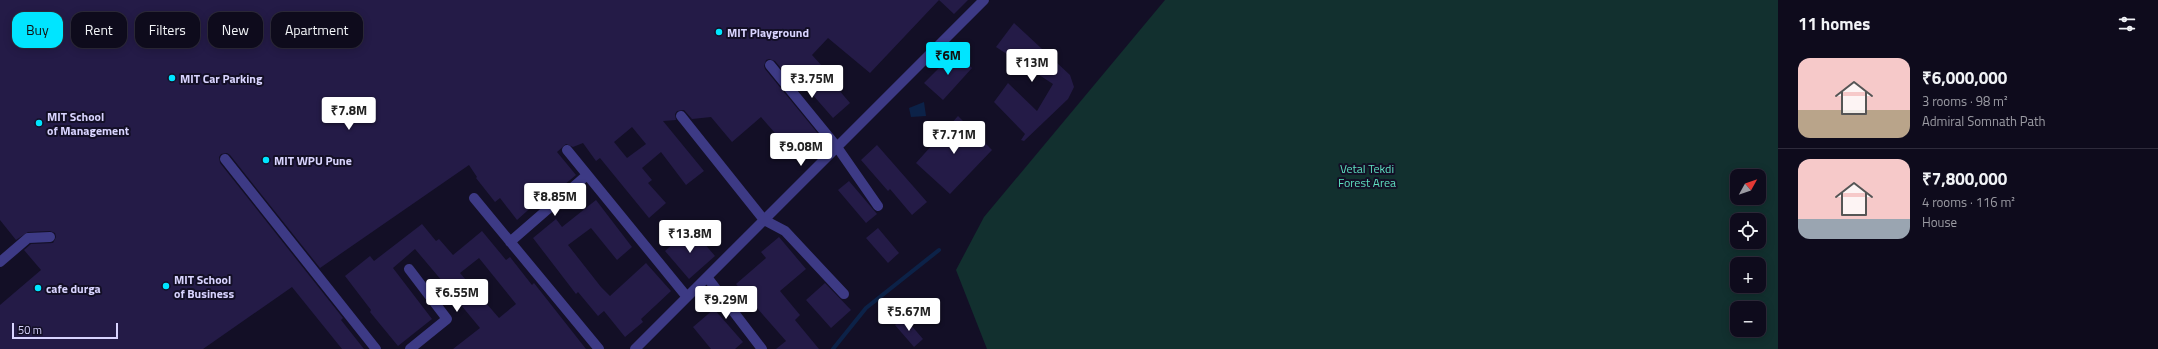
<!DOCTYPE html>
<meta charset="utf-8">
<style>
:root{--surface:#0e0b1c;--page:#171425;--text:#f1f3f6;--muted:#9b9ba3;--line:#2e2b3b;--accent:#00e5ff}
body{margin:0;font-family:"Titillium Web",sans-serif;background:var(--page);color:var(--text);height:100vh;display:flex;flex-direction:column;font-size:15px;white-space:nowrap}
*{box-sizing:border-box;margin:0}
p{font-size:13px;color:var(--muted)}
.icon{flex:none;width:22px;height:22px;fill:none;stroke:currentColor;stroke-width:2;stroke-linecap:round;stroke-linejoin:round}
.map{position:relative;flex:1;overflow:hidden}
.sheet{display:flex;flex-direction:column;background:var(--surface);width:380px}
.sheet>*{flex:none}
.hud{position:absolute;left:12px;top:12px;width:380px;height:36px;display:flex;gap:8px}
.needle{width:26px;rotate:50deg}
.buttons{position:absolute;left:1730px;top:169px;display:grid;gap:8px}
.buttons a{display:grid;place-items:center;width:36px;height:36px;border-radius:8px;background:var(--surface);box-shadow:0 2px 10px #0003,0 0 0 1px var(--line);font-size:20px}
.scale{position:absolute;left:12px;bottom:10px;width:106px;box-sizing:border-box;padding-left:4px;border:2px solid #d9d4ff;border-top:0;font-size:11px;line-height:14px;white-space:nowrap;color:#d9d4ff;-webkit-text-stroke:3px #130f26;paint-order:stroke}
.price{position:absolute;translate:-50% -34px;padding:0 9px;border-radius:4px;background:#fff;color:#222;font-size:13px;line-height:26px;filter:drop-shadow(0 1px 2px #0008)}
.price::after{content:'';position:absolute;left:50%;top:24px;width:12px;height:9px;margin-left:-6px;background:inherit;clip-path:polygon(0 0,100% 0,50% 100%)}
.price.active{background:var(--accent);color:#111}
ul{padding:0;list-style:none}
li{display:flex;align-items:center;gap:12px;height:100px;padding:0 20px}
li+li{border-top:1px solid var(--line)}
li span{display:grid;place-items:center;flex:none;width:112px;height:80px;border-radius:12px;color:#555}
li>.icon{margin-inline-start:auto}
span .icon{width:48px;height:48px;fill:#fffc;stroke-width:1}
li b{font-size:17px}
h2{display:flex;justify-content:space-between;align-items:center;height:48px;padding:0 20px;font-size:17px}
.pill{padding:0 14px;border-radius:12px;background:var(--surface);box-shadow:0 2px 10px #0003,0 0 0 1px var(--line);font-size:14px;line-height:36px}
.pill.active{background:var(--accent);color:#111}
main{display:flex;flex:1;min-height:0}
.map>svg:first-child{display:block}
.green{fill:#12302f;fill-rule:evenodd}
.water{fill:#0c2248}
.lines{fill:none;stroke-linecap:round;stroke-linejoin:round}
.stream{stroke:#0c2248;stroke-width:4}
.building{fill:#241b47;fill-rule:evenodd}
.minor{stroke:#3d3a85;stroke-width:10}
.poi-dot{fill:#00e5ff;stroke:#130f26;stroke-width:1.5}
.labels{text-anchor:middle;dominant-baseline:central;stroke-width:4;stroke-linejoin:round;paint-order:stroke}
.poi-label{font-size:12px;font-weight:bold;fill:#d9d4ff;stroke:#130f26;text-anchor:start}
.park-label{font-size:12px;fill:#5fe0c0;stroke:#130f26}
</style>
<main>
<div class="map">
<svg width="1778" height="349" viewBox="0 0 1778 349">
<rect width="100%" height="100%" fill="#130f26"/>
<path class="green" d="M1165,0H1778V349H987L956,270L984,217ZM1737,176H1759V198H1737ZM1737,220H1759V242H1737ZM1737,264H1759V286H1737ZM1737,308H1759V330H1737Z"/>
<path class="water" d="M924,102L926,116L911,117L909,108Z"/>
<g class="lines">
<path class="stream" d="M833,349L866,308L939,250"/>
</g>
<path class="building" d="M0,0H968L954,14L939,0L870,73L828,38L812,55L822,66L820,68L850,103L833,118L805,86L800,91L775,61L769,59L766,60L764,66L765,69L820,136L796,157L761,117L732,142L711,117L692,119L684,110L677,111L675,114L676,120L663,121L704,171L686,185L661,152L642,168L652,180L648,183L666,203L649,218L600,158L596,161L583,143L573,147L566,144L557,152L576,175L558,190L555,186L517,220L500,198L495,202L476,178L477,177L469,165L320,268L230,155L227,153L221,154L219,157L220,163L343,318L341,320L364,349H342L292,287L203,349H0V305L41,270L24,250L31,244L53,243L56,237L55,233L50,231L28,232L16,240L0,220ZM632,127L646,144L627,158L614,142Z
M1014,23L1070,75L1074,87L1068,99L1024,141L1021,140L1025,134L994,102L1008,83L1037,111L1053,84L996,47Z
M955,52L972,68L943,100L924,83Z
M958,116L992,150L950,194L916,163Z
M877,145L927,202L912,215L890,189L888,191L861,160Z
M849,181L877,214L866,223L838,190Z
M596,200L632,247L617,260L591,228L568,245L601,287L610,296L646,263L671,291L641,319L643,322L625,337L604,311L598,316L578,292L576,294L533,238L556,219L562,227Z
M422,224L436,241L439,239L453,255L482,231L506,260L510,257L532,285L534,283L586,349H453L480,328L456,299L453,302L444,292L448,288L415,249L393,268L432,319L398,346L370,312L371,310L345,276L370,256L374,261ZM479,258L516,304L499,318L460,273Z
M691,228L715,256L689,279L665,251Z
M878,228L899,253L888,263L866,238Z
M779,237L806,269L780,291L800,315L795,320L819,349H776L786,341L736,284L766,258L761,252Z
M825,283L851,310L831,328L806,300Z
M714,309L743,342L735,349H711L693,327Z
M904,317L923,339L914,347L895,325Z"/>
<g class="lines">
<path class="minor" d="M770,65L837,147L878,206
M681,116L764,220L785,231L844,294
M567,150L687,297
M225,159L376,349
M474,198L599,349
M510,242L587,175
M0,262L28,238L50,237
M409,269L447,319L410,349
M707,277L762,349
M635,349L984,0"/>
</g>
<g class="poi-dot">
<circle cx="719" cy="32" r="4"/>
<circle cx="172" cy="78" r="4"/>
<circle cx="39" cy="123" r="4"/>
<circle cx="266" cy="160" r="4"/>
<circle cx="166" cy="286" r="4"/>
<circle cx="38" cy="288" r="4"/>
</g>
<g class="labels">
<g class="poi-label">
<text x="727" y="32">MIT Playground</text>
<text x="180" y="78">MIT Car Parking</text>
<text x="47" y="116">MIT School<tspan x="47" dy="14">of Management</tspan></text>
<text x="274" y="160">MIT WPU Pune</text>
<text x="174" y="279">MIT School<tspan x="174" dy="14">of Business</tspan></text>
<text x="46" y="288">cafe durga</text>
</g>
<g class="park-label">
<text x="1367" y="168">Vetal Tekdi<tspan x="1367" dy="14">Forest Area</tspan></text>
</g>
</g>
</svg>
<div class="buttons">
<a><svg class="needle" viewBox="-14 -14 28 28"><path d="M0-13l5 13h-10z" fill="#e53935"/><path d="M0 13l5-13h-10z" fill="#9b9ba3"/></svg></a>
<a><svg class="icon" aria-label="locate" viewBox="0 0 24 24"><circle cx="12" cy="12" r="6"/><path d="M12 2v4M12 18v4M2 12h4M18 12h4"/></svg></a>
<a>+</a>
<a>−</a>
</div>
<div class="scale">50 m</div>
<b class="price active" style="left:948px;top:76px">₹6M</b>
<b class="price" style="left:1032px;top:83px">₹13M</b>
<b class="price" style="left:812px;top:99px">₹3.75M</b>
<b class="price" style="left:349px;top:131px">₹7.8M</b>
<b class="price" style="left:954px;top:155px">₹7.71M</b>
<b class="price" style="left:801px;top:167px">₹9.08M</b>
<b class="price" style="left:555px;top:217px">₹8.85M</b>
<b class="price" style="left:690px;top:254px">₹13.8M</b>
<b class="price" style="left:457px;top:313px">₹6.55M</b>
<b class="price" style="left:726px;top:320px">₹9.29M</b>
<b class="price" style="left:909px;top:332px">₹5.67M</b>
<div class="hud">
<a class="pill active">Buy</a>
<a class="pill">Rent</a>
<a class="pill">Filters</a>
<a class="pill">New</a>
<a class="pill">Apartment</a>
</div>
</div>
<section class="sheet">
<h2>11 homes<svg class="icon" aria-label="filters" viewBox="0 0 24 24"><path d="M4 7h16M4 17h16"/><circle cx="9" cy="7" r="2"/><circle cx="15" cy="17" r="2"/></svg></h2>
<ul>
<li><span style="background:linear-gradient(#f6c9c9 65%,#b9a48a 0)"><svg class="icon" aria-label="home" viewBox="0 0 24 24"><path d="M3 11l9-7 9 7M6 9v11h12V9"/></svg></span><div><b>₹6,000,000</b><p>3 rooms · 98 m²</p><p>Admiral Somnath Path</p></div></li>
<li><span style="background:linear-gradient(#f6c9c9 75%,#9aa5b1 0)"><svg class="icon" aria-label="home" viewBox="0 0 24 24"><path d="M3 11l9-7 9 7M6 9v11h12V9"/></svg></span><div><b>₹7,800,000</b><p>4 rooms · 116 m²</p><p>House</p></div></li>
</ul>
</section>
</main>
